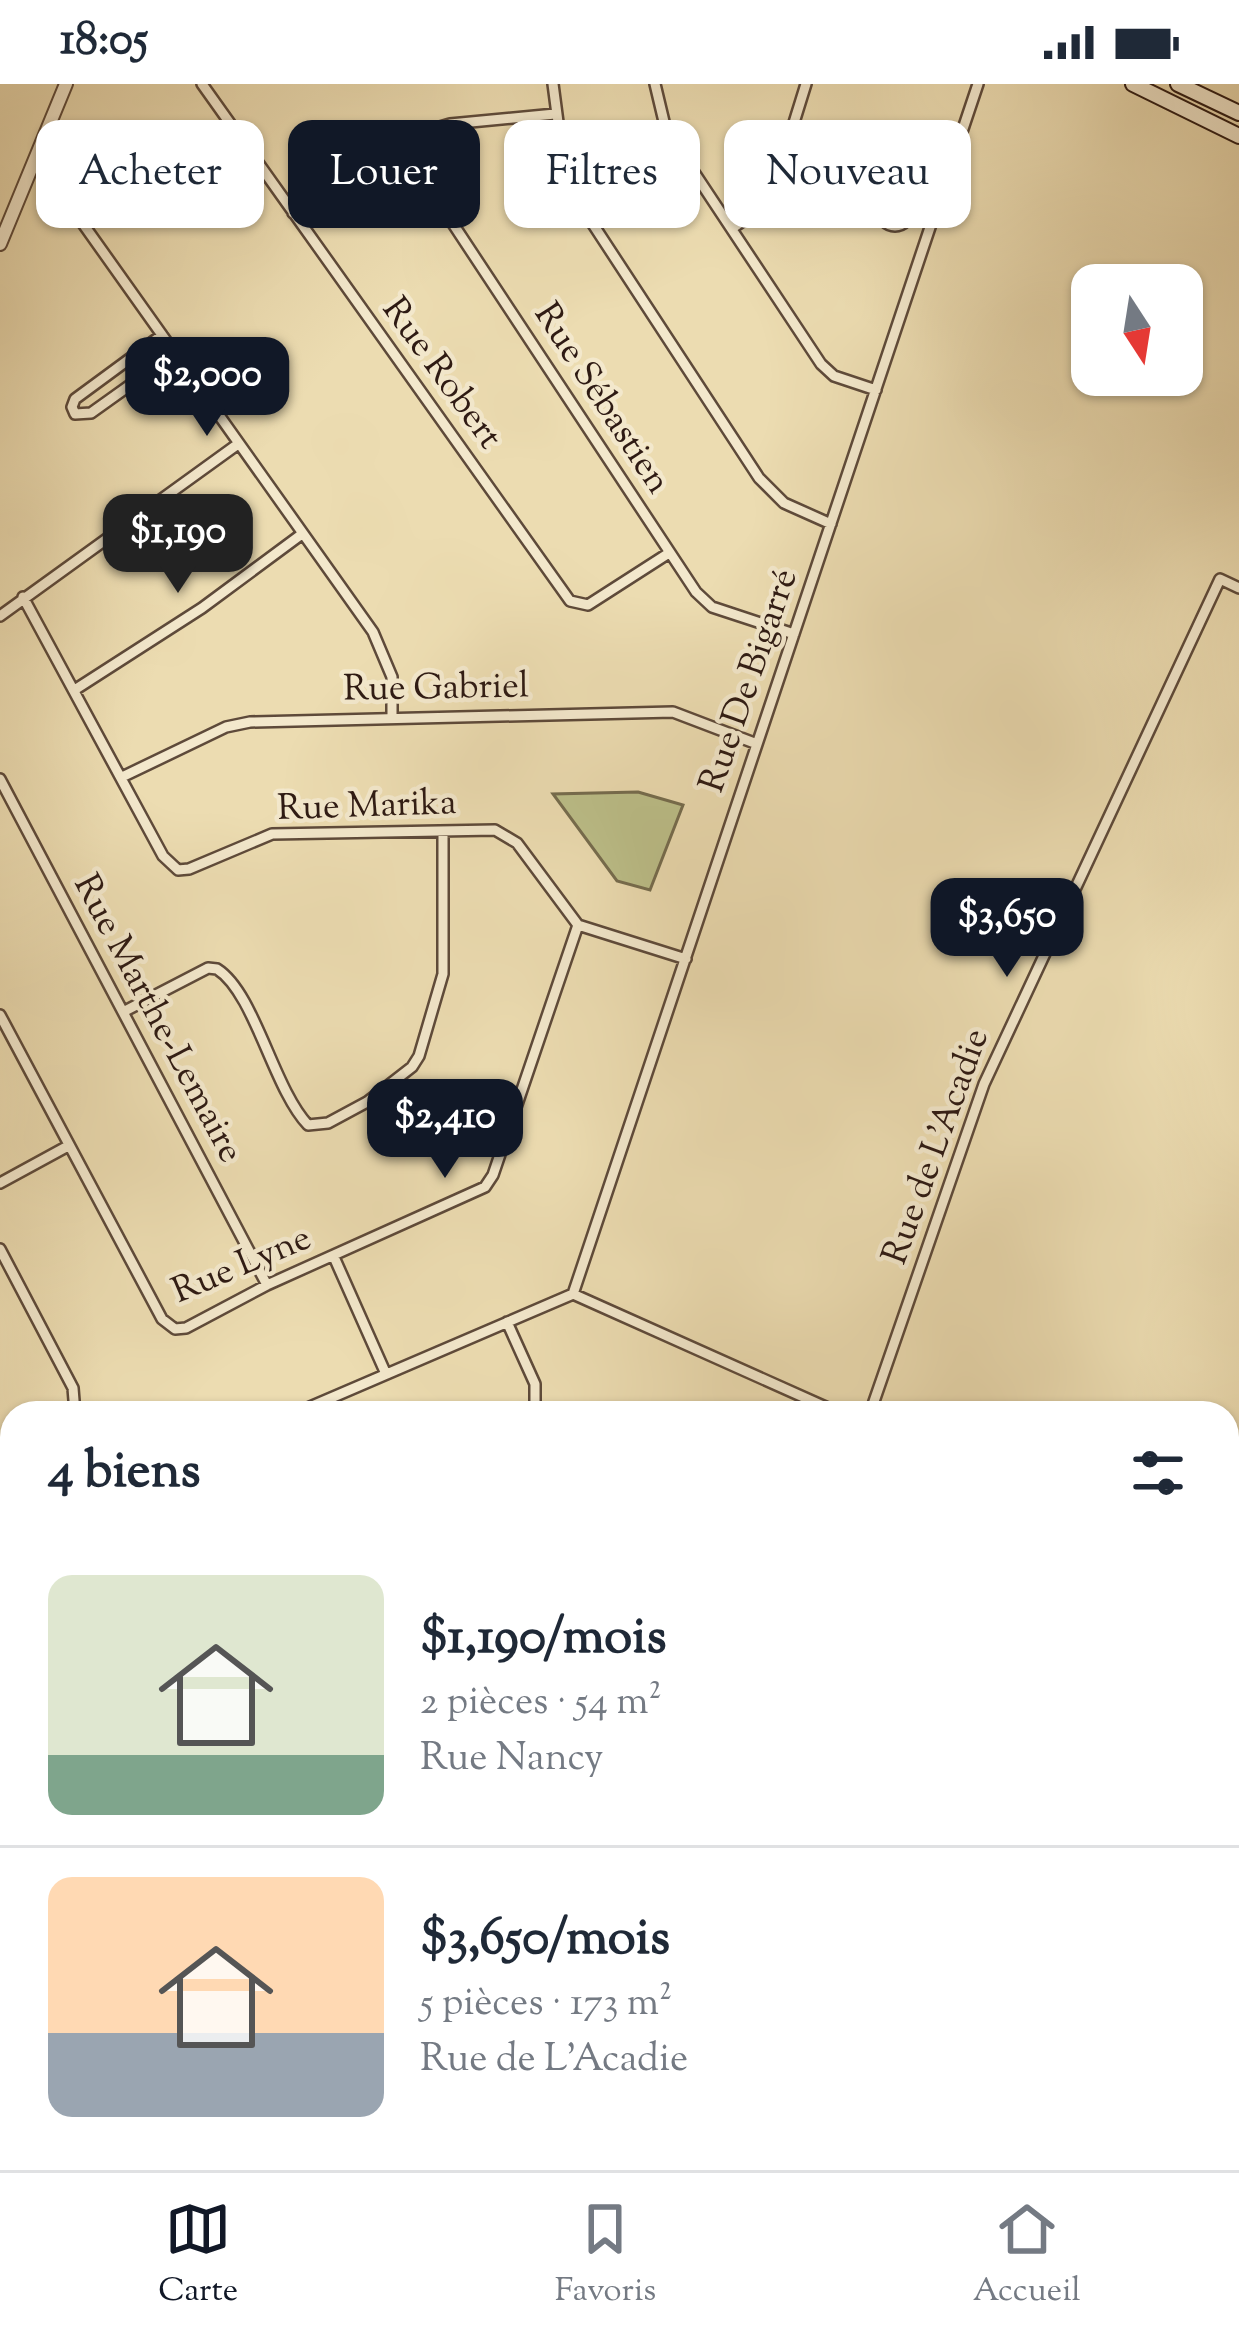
<!DOCTYPE html>
<html lang="fr">
<meta charset="utf-8">
<style>
:root{--surface:#fff;--page:#f6f6f7;--text:#1f2937;--muted:#747a83;--line:#e0e1e3;--accent:#111827}
body{margin:0;font-family:"Sorts Mill Goudy",serif;background:var(--page);color:var(--text);height:100vh;display:flex;flex-direction:column;font-size:45px;white-space:nowrap}
*{box-sizing:border-box;margin:0}
p{font-size:39px;color:var(--muted)}
.icon{flex:none;width:66px;height:66px;fill:none;stroke:currentColor;stroke-width:2;stroke-linecap:round;stroke-linejoin:round}
.map{position:relative;flex:1;overflow:hidden}
.sheet{position:absolute;left:0px;top:1317px;width:1239px;height:771px;display:flex;flex-direction:column;background:var(--surface);border-radius:36px 36px 0 0;box-shadow:0 3px 9px #0004}
.sheet>*{flex:none}
.banner{position:absolute;left:36px;top:36px;width:1167px;height:108px;display:flex;gap:24px}
.needle{width:78px;rotate:168deg}
.fabs{position:absolute;left:1071px;top:180px;display:grid;gap:24px}
.fabs a{display:grid;place-items:center;width:132px;height:132px;border-radius:24px;background:var(--surface);box-shadow:0 3px 9px #0004;font-size:60px}
.price{position:absolute;translate:-50% -102px;padding:0 27px;border-radius:24px;background:var(--accent);color:#fff;font-size:39px;line-height:78px;filter:drop-shadow(0 3px 6px #0008)}
.price::after{content:'';position:absolute;left:50%;top:72px;width:36px;height:27px;margin-left:-18px;background:inherit;clip-path:polygon(0 0,100% 0,50% 100%)}
.price.on{background:#222;color:#fff}
ul{padding:0;list-style:none}
li{display:flex;align-items:center;gap:36px;height:300px;padding:0 48px}
li+li{border-top:3px solid var(--line)}
li span{display:grid;place-items:center;flex:none;width:336px;height:240px;border-radius:24px;color:#555}
li>.icon{margin-inline-start:auto}
span .icon{width:144px;height:144px;fill:#fffc;stroke-width:1}
li b{font-size:51px}
h2{display:flex;justify-content:space-between;align-items:center;height:144px;padding:0 48px;font-size:51px}
.pill{padding:0 42px;border-radius:24px;background:var(--surface);box-shadow:0 3px 9px #0004;font-size:42px;line-height:108px}
.pill.on{background:var(--accent);color:#fff}
.status{display:flex;justify-content:space-between;align-items:center;height:84px;padding:0 60px;background:var(--surface);direction:ltr}
.status svg{height:33px;fill:currentColor}
.menu{display:flex;justify-content:space-around;align-items:center;height:168px;border-top:3px solid var(--line);background:var(--surface);font-size:33px;color:var(--muted)}
.menu a{display:grid;justify-items:center;gap:6px}
.menu .on{color:var(--accent)}
.map>svg:first-child{display:block}
.green{fill:#bcbf89;stroke:#756c4e;stroke-width:3}
.lines{fill:none;stroke-linecap:round;stroke-linejoin:round}
.minor-casing{stroke:#5e4a3a;stroke-width:14}
.tertiary-casing{stroke:#5e4a3a;stroke-width:16}
.secondary-casing{stroke:#2e1a13;stroke-width:18}
.minor{stroke:#f3e8cc;stroke-width:9}
.tertiary{stroke:#f3e8cc;stroke-width:12}
.secondary{stroke:#f3e8cc;stroke-width:14}
.labels{text-anchor:middle;dominant-baseline:central;stroke-width:9;stroke-linejoin:round;paint-order:stroke}
.street-label{font-size:36px;fill:#2e1a13;stroke:#f3e8cc}
</style>
<div class="status"><b>18:05</b><svg viewBox="0 0 49 12"><path d="M0 12V9h3v3zM5 12V6h3v6zM10 12V3h3v9zM15 12V0h3v12zM26 1h20v11H26zM47 4h2v5h-2z"/></svg></div>
<div class="map">
<svg width="1239" height="2086" viewBox="0 0 1239 2086">
<rect width="100%" height="100%" fill="#ecdcb1"/>
<filter id="stains"><feTurbulence type="fractalNoise" baseFrequency=".00167" numOctaves="4"/><feColorMatrix values="0 0 0 0 .2 0 0 0 0 .09 0 0 0 0 .02 0 0 0 .5 -.17"/></filter>
<radialGradient id="worn" r=".72"><stop offset=".6" stop-color="#630" stop-opacity="0"/><stop offset="1" stop-color="#630" stop-opacity=".3"/></radialGradient>
<path class="green" d="M638,708L683,721L650,806L617,797L553,710Z
M12,1883V2076H172L168,2086H0V1886Z
M978,2076H1043L1039,2086H973Z"/>
<g class="lines">
<g class="minor-casing">
<path id="minor" d="M202,0L570,517L588,521L669,469
M553,0L566,99L759,394L784,419L831,440
M655,0L666,46L821,280L834,292L876,306
M401,61L696,508L712,523L794,550
M37,75L373,548L392,593V632
M880 127a15 15 0 1 1 30 0a15 15 0 1 1-30 0Z
M293,129L416,50L450,40L555,30
M734,143L769,119L806,0
M162,251L75,315L72,323L75,330L91,329L175,269
M23,513L163,772L178,786L189,785L272,750L495,746L517,759L578,841L686,875
M0,532L238,360
M76,605L202,524L302,450
M122,693L226,643L250,638L673,628L757,660
M0,695L267,1201
M123,928L208,884L217,885C255,909 273,1004 308,1041L328,1039L367,1018L412,983L419,972L443,890V747
M0,931L162,1235L175,1245L186,1244L267,1201L485,1103L493,1091L578,841
M0,1099L68,1062
M0,1165L73,1304L75,1329
M334,1173L386,1290
M573,1210L978,0
M507,1238L535,1300V1329
M296,1329L573,1210L839,1329
M870,1329L984,1000L1220,495L1239,504
M0,1403L12,1417
M1227,1506L1239,1512
M0,1554L12,1517
M0,1830L12,1822
M1227,1992L1239,1997
M253,2086L257,2076
M617,2086L620,2076"/>
</g>
<g class="tertiary-casing">
<path id="tertiary" d="M0,160L66,0"/>
</g>
<g class="secondary-casing">
<path id="secondary" d="M1133,0L1239,52
M1178,0L1239,29"/>
</g>
<use href="#minor" class="minor"/>
<use href="#tertiary" class="tertiary"/>
<use href="#secondary" class="secondary"/>
</g>
<g class="labels">
<g class="street-label">
<text transform="translate(441 290) rotate(54)">Rue Robert</text>
<text transform="translate(601 315) rotate(57)">Rue Sébastien</text>
<text transform="translate(750 597) rotate(-71)">Rue De Bigarré</text>
<text transform="translate(436 605) rotate(-1)">Rue Gabriel</text>
<text transform="translate(367 723) rotate(-2)">Rue Marika</text>
<text transform="translate(157 935) rotate(62)">Rue Marthe-Lemaire</text>
<text transform="translate(937 1063) rotate(-70)">Rue de L'Acadie</text>
<text transform="translate(242 1182) rotate(-23)">Rue Lyne</text>
</g>
</g>
<rect width="100%" height="100%" filter="url(#stains)"/>
<rect width="100%" height="100%" fill="url(#worn)"/>
</svg>
<div class="fabs">
<a><svg class="needle" viewBox="-14 -14 28 28"><path d="M0-13l5 13h-10z" fill="#e53935"/><path d="M0 13l5-13h-10z" fill="#747a83"/></svg></a>
</div>
<b class="price" style="left:207px;top:355px">$2,000</b>
<b class="price on" style="left:178px;top:512px">$1,190</b>
<b class="price" style="left:1007px;top:896px">$3,650</b>
<b class="price" style="left:445px;top:1097px">$2,410</b>
<div class="banner">
<a class="pill">Acheter</a>
<a class="pill on">Louer</a>
<a class="pill">Filtres</a>
<a class="pill">Nouveau</a>
</div>
<section class="sheet">
<h2>4 biens<svg class="icon" aria-label="filters" viewBox="0 0 24 24"><path d="M4 7h16M4 17h16"/><circle cx="9" cy="7" r="2"/><circle cx="15" cy="17" r="2"/></svg></h2>
<ul>
<li><span style="background:linear-gradient(#dfe7d0 75%,#7fa58c 0)"><svg class="icon" aria-label="home" viewBox="0 0 24 24"><path d="M3 11l9-7 9 7M6 9v11h12V9"/></svg></span><div><b>$1,190/mois</b><p>2 pièces · 54 m²</p><p>Rue Nancy</p></div></li>
<li><span style="background:linear-gradient(#ffd9b3 65%,#9aa5b1 0)"><svg class="icon" aria-label="home" viewBox="0 0 24 24"><path d="M3 11l9-7 9 7M6 9v11h12V9"/></svg></span><div><b>$3,650/mois</b><p>5 pièces · 173 m²</p><p>Rue de L'Acadie</p></div></li>
</ul>
</section>
</div>
<nav class="menu">
<a class="on"><svg class="icon" aria-label="map" viewBox="0 0 24 24"><path d="M3 6l6-2 6 2 6-2v14l-6 2-6-2-6 2zM9 4v14M15 6v14"/></svg>Carte</a>
<a><svg class="icon" aria-label="saved" viewBox="0 0 24 24"><path d="M7 4h10v16l-5-4-5 4z"/></svg>Favoris</a>
<a><svg class="icon" aria-label="home" viewBox="0 0 24 24"><path d="M3 11l9-7 9 7M6 9v11h12V9"/></svg>Accueil</a>
</nav>
